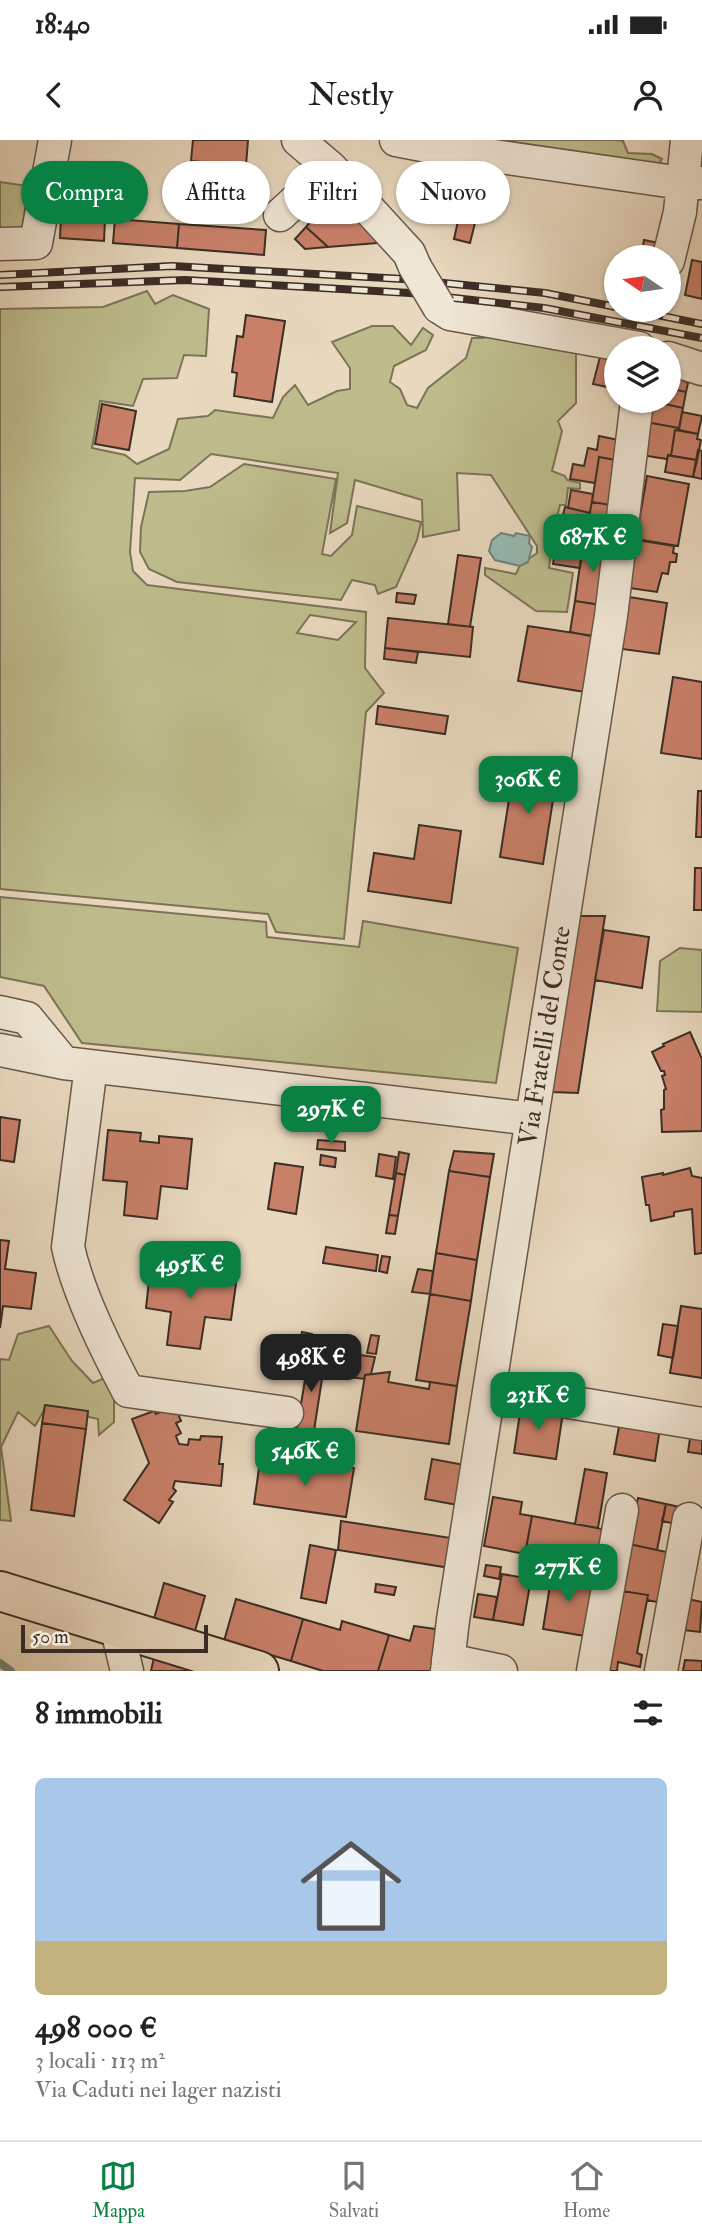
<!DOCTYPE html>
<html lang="it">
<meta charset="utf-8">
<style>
:root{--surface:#fff;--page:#f2f2f2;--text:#222;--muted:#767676;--line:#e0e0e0;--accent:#0b8043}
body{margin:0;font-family:"IM FELL Double Pica",serif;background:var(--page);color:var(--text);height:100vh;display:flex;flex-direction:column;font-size:26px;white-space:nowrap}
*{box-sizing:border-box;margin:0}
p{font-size:23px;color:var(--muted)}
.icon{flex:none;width:38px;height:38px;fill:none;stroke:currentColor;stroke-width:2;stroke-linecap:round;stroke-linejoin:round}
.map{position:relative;height:1531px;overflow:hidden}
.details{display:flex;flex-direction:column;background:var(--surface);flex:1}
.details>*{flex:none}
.top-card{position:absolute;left:21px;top:21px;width:662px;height:63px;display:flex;gap:14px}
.needle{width:46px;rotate:283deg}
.tools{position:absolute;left:604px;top:105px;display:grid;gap:14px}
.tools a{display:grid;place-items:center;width:77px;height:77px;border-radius:50%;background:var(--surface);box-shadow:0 2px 5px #0004;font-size:35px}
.scale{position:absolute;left:21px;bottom:18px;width:187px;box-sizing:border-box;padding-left:7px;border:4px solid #3b2d25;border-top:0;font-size:19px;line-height:24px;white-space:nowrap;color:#3b2d25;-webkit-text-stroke:5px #f0e6d5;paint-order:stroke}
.price{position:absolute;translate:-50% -60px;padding:0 16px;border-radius:14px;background:var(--accent);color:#fff;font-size:23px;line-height:46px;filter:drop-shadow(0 2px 4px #0008)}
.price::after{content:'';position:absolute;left:50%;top:42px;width:21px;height:16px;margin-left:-10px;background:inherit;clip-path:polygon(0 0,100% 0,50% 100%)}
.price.active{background:#222;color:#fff}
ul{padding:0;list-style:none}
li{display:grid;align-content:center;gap:14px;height:371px;padding:0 35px}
li span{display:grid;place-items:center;height:217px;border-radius:10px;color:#555}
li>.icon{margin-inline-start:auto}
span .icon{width:126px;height:126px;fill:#fffc;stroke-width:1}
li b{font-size:30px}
h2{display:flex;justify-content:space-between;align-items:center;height:84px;padding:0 35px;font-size:30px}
.chip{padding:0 24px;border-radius:32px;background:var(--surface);box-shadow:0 2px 5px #0004;font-size:24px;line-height:63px}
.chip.active{background:var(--accent);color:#fff}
.status{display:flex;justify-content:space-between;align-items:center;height:49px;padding:0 35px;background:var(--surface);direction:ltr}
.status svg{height:19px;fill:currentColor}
header{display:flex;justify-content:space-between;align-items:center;height:91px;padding:0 35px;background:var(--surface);font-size:32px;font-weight:600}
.dock{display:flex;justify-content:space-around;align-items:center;height:98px;border-top:2px solid var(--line);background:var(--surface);font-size:19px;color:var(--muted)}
.dock a{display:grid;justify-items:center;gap:4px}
.dock .active{color:var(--accent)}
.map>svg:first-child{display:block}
.green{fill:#bebc8c;stroke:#7c7458;stroke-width:2;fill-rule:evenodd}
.water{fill:#97bab2;stroke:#72827a;stroke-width:2}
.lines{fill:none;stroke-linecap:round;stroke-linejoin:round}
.stream{stroke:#72827a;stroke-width:8}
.building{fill:#c98069;stroke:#3b2d25;stroke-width:2}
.minor-casing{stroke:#66584b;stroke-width:35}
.major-casing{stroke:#3b2d25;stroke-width:42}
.minor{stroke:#f0e6d5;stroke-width:32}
.major{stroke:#e8d8be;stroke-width:38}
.rail-casing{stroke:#3b2d25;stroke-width:8}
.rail{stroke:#f0e6d5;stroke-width:5;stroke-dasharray:16;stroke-linecap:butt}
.minor-bridge-casing{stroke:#66584b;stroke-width:35;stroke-linecap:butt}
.minor-bridge{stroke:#f0e6d5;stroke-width:32}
.labels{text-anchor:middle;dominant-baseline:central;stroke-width:7;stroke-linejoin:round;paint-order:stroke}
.street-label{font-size:26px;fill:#3b2d25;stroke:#f0e6d5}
</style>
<div class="status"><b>18:40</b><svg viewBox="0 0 49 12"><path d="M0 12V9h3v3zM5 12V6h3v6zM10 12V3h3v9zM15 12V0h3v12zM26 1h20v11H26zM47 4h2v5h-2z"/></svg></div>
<header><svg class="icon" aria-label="back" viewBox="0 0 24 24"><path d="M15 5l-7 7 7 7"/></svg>Nestly<svg class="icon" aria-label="person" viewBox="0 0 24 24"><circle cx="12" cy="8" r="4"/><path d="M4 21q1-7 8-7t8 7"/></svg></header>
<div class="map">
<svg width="702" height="1531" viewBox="0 0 702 1531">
<rect width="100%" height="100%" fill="#e8d8be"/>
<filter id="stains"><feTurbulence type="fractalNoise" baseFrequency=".00286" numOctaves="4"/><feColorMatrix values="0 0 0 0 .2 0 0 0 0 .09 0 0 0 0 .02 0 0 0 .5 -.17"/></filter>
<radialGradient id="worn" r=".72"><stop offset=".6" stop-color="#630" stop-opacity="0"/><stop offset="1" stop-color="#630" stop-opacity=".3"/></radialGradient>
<path class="green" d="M446,0H615L623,1L628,13L652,14L662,19L656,29Z
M0,42L28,46L22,92L0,94Z
M147,151L155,164L173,155L209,169L206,216L184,215L177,238L143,239L133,266L100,261L92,308L125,315L137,324L169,309L178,279L208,276L215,270L273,278L283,257L295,245L308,265L337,251L350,249V228L332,202L372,186H393L411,205L423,188L433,195L426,210L394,226L390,242L400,249L407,265L417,268L428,248L466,218L472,198H483L508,190L538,193L550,209L576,211V263L558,281L562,291L552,331L565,336L567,340L580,343V349L568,348L566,365H560L555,385L561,387L559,397L553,396L549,428L573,433L567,472L536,471L485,435V428L516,434L520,425L537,413V406L491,335L457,333L459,390L423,397L422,360L355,340L347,383L330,393L338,333L211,314L180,340L135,338L130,412L133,431L147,445L366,472L365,528L384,553L366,572L344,799L276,792L268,774L0,749V169L103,167ZM310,475L355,482H356L338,500L297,493Z
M244,324L336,339L322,414L331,416L352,395L357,366L421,382L417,400L396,447L378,454L375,445L352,440L341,460L177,442L149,429L140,412L141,387L149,352L185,351L210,347Z
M0,757L266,782L267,797L359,807L363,781L518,808L496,943L82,903L44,846L0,837Z
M680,808L702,810V872L657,871L660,821Z
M49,1186L72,1221L93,1243L114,1234V1282L99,1295L98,1279L46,1267L35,1286L18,1272L1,1307L11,1381L0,1380V1219L9,1220L18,1194Z"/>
<path class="water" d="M501,393L514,396L516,393L530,396L529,403L532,407L528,422L520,426L495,420L489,411L492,400Z"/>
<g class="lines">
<path class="stream" d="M0,1523L11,1531"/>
</g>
<path class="building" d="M193,0H248L246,26L191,21Z
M338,48L391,102L328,107L306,87Z
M462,63L479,67L470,103L454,99Z
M61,77L105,79L104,101L60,98Z
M115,79L179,84L177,108L113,103Z
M179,84L266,90L264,115L177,108Z
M306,87L328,107L305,109L295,99Z
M644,100L664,104L662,117H641Z
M692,120L702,122V159L685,155Z
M246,175L285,181L272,262L234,256L237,233L232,232L237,196L243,197Z
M601,213L616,218V249L593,244Z
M668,233L688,243L686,252L668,248Z
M668,248L686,252L683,268L651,261H668Z
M651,261L683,268L679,288L646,282Z
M102,264L136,271L129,310L95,304Z
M682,272L702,276L698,294L679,290Z
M646,282L679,288V290H675L671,316L668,315L667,319L641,315Z
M675,290L698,294L697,299L701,300L697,320L671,316Z
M599,296L624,301L621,321L599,317L595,343L570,339L573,324L584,326L588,308L597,310Z
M698,310L702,311V339L693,337Z
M668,315L697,320L693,337L665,332Z
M599,317L621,321L617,366L592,362Z
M647,336L689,344L678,406L636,399Z
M571,350L593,354L590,373L568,368Z
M592,362L617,366L610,406L583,403Z
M565,367L590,373L586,388L561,383Z
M637,400L674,406L673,413L677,414L676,422H670L668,434L662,433L657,452L629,448Z
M557,401L583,405L580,428L553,424Z
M583,403L610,406L602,465L575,461Z
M458,415L481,418L470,487L448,484Z
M397,453L416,455L414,464L396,462Z
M629,457L667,463L659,514L622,509Z
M575,461L601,465L596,497L570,492Z
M388,478L473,487L470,517L385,508Z
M528,486L601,497L591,553L518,541Z
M385,508L418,512L416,523L384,519Z
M673,537L702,542V619L661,613Z
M378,566L448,576L445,594L376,584Z
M514,627L557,634L543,724L500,717Z
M698,651H702V697H696Z
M419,685L461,691L451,763L368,751L374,713L414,719Z
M695,728H702V770H694Z
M579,776H605L578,953L552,952Z
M604,790L649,797L642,848L595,840Z
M690,892L702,919V991L662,992L661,970L664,969V950L666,949L662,936L665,935L664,931H661L652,912L664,906L663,904Z
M0,977L20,980L14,1022L0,1020Z
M108,990L141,993L140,1001L159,1003V996L192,999L187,1049L161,1046L157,1079L124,1075L127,1042L103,1040Z
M318,1000L345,1002V1011L317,1009Z
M454,1011L494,1014L490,1037L449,1031Z
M399,1012L409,1014L405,1035L396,1033Z
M379,1014L396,1017L393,1039L376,1036Z
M321,1015L336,1018L335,1027L320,1025Z
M275,1023L303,1027L296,1074L268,1069Z
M690,1028L692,1036L702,1038V1113L695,1114L692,1069L674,1072V1076L651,1081L649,1065H646L642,1037L663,1033V1035Z
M449,1031L490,1037L477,1120L436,1113Z
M396,1033L405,1035L398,1076L389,1075Z
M389,1075L398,1076L395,1094L386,1093Z
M0,1100L9,1101L5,1129L36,1133L31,1169L3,1166L0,1188Z
M326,1107L378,1115L376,1131L323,1123Z
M436,1113L477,1120L471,1161L430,1154Z
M382,1116L390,1117L387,1133L379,1131Z
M151,1123L181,1127L180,1135L202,1138L203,1131L237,1136L231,1180L205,1177L200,1209L167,1205L171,1172L146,1168Z
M418,1129L433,1131L430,1154L412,1152Z
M430,1154L471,1161L457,1246L416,1240Z
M681,1166L702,1169V1238L670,1233Z
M663,1184L678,1186L673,1218L658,1215Z
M302,1192L312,1194L309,1209L299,1207Z
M371,1195L379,1196L376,1214L367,1213Z
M310,1210L326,1213L313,1297L296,1294Z
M353,1214L375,1217L371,1234L365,1235L364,1239L349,1237Z
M390,1232L388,1242L429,1249L430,1242L457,1246L449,1304L356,1291L365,1235Z
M45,1265L88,1271L86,1289L42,1283Z
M175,1266L181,1281L176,1283L181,1293L176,1296L179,1304L188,1305L189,1299L200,1300L201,1296L222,1297L219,1324H223L221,1346L175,1341L173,1348L176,1351L169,1360L173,1362L159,1383L124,1360L149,1323L132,1279L154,1271L156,1274Z
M521,1266L563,1272L556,1319L514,1313Z
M620,1281L660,1288L655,1321L614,1314Z
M42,1283L86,1289L74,1376L31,1370Z
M691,1292L702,1294V1314L688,1312Z
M432,1319L470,1326L463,1366L425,1359Z
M260,1321L306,1328L307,1321L354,1328L346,1377L254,1364Z
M585,1329L607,1333L598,1388L575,1384Z
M493,1357L522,1362L520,1374L532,1376L525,1414L484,1406Z
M638,1358L666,1364L657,1410L629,1404Z
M666,1364L689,1369L685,1386L662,1381Z
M532,1376L608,1390L601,1429L525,1415Z
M341,1381L451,1398L450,1428L338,1410Z
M629,1404L671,1413L662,1463L647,1460L648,1455L622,1451Z
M310,1405L336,1410L326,1463L301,1458Z
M486,1425L501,1427L499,1439L484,1436Z
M552,1433L594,1440L585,1496L543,1489Z
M502,1434L531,1439L523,1485L493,1480Z
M164,1443L205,1456L195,1491L154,1479Z
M376,1444L396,1447L394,1455L375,1452Z
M622,1451L648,1455L637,1513L642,1515L640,1527L618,1522L617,1531H607Z
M478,1454L497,1457L493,1480L474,1477Z
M236,1459L303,1479L291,1521L224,1501Z
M688,1459L702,1462L700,1492L682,1490Z
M303,1479L340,1490L342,1481L389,1495L378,1531H323L291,1521Z
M414,1486L443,1490L437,1531H378L389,1495L410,1501Z
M154,1517L201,1531H151Z
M685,1520L702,1521V1531H683Z"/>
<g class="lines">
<g class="minor-casing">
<path id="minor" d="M298,0L331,28L409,113L415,127
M396,0L438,8L682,43H702
M280,75L331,28
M0,104L36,103L55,0
M668,121L680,72L687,0
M439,167L450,174L639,208
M668,218L702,229
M0,872L27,878L64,923
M0,910L64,923L532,979
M91,926L68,1107C78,1153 106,1209 128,1251L287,1273
M490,1249L702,1284
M116,1486L127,1531
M448,1520L501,1531
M447,1531L453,1480L611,476L637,261
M593,1531L622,1370
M661,1531L689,1379"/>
</g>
<g class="major-casing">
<path id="major" d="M0,1451L259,1531"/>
</g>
<use href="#minor" class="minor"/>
<use href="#major" class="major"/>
<g class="rail-casing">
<path id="rail" d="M0,135L172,126L403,139L545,153L616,167
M0,147L185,140L410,153L544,168L702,198
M632,170L702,184"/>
</g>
<use href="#rail" class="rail"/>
<g class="minor-bridge-casing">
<path id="minor-bridge" d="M415,127L439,167"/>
</g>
<use href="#minor-bridge" class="minor-bridge"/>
</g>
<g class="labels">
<g class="street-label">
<text transform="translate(545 896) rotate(-81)">Via Fratelli del Conte</text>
</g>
</g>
<rect width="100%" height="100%" filter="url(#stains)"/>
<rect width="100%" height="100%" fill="url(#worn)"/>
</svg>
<div class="tools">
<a><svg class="needle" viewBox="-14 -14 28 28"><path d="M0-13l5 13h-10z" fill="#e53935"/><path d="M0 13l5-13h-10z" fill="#767676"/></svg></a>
<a><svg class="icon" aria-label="layers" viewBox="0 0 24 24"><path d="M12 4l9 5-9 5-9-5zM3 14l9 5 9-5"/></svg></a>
</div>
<div class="scale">50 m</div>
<b class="price" style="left:593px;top:434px">687K €</b>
<b class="price" style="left:528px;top:676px">306K €</b>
<b class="price" style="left:331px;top:1006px">297K €</b>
<b class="price" style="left:190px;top:1161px">495K €</b>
<b class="price active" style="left:311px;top:1254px">498K €</b>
<b class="price" style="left:538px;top:1292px">231K €</b>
<b class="price" style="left:305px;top:1348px">546K €</b>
<b class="price" style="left:568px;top:1464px">277K €</b>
<div class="top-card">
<a class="chip active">Compra</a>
<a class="chip">Affitta</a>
<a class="chip">Filtri</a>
<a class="chip">Nuovo</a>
</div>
</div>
<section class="details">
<h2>8 immobili<svg class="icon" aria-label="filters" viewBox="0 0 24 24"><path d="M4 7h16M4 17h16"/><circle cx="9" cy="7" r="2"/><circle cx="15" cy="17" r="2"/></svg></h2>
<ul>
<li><span style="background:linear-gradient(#a9c7e8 75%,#c2b280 0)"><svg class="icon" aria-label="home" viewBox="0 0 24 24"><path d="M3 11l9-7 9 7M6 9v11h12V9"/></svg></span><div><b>498 000 €</b><p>3 locali · 113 m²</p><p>Via Caduti nei lager nazisti</p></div></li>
</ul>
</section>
<nav class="dock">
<a class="active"><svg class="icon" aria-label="map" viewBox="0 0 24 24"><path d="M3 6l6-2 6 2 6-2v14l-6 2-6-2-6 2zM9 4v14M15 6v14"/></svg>Mappa</a>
<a><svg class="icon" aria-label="saved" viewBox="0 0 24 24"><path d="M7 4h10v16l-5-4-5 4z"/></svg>Salvati</a>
<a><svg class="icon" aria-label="home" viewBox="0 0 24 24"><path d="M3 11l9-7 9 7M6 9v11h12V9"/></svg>Home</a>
</nav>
